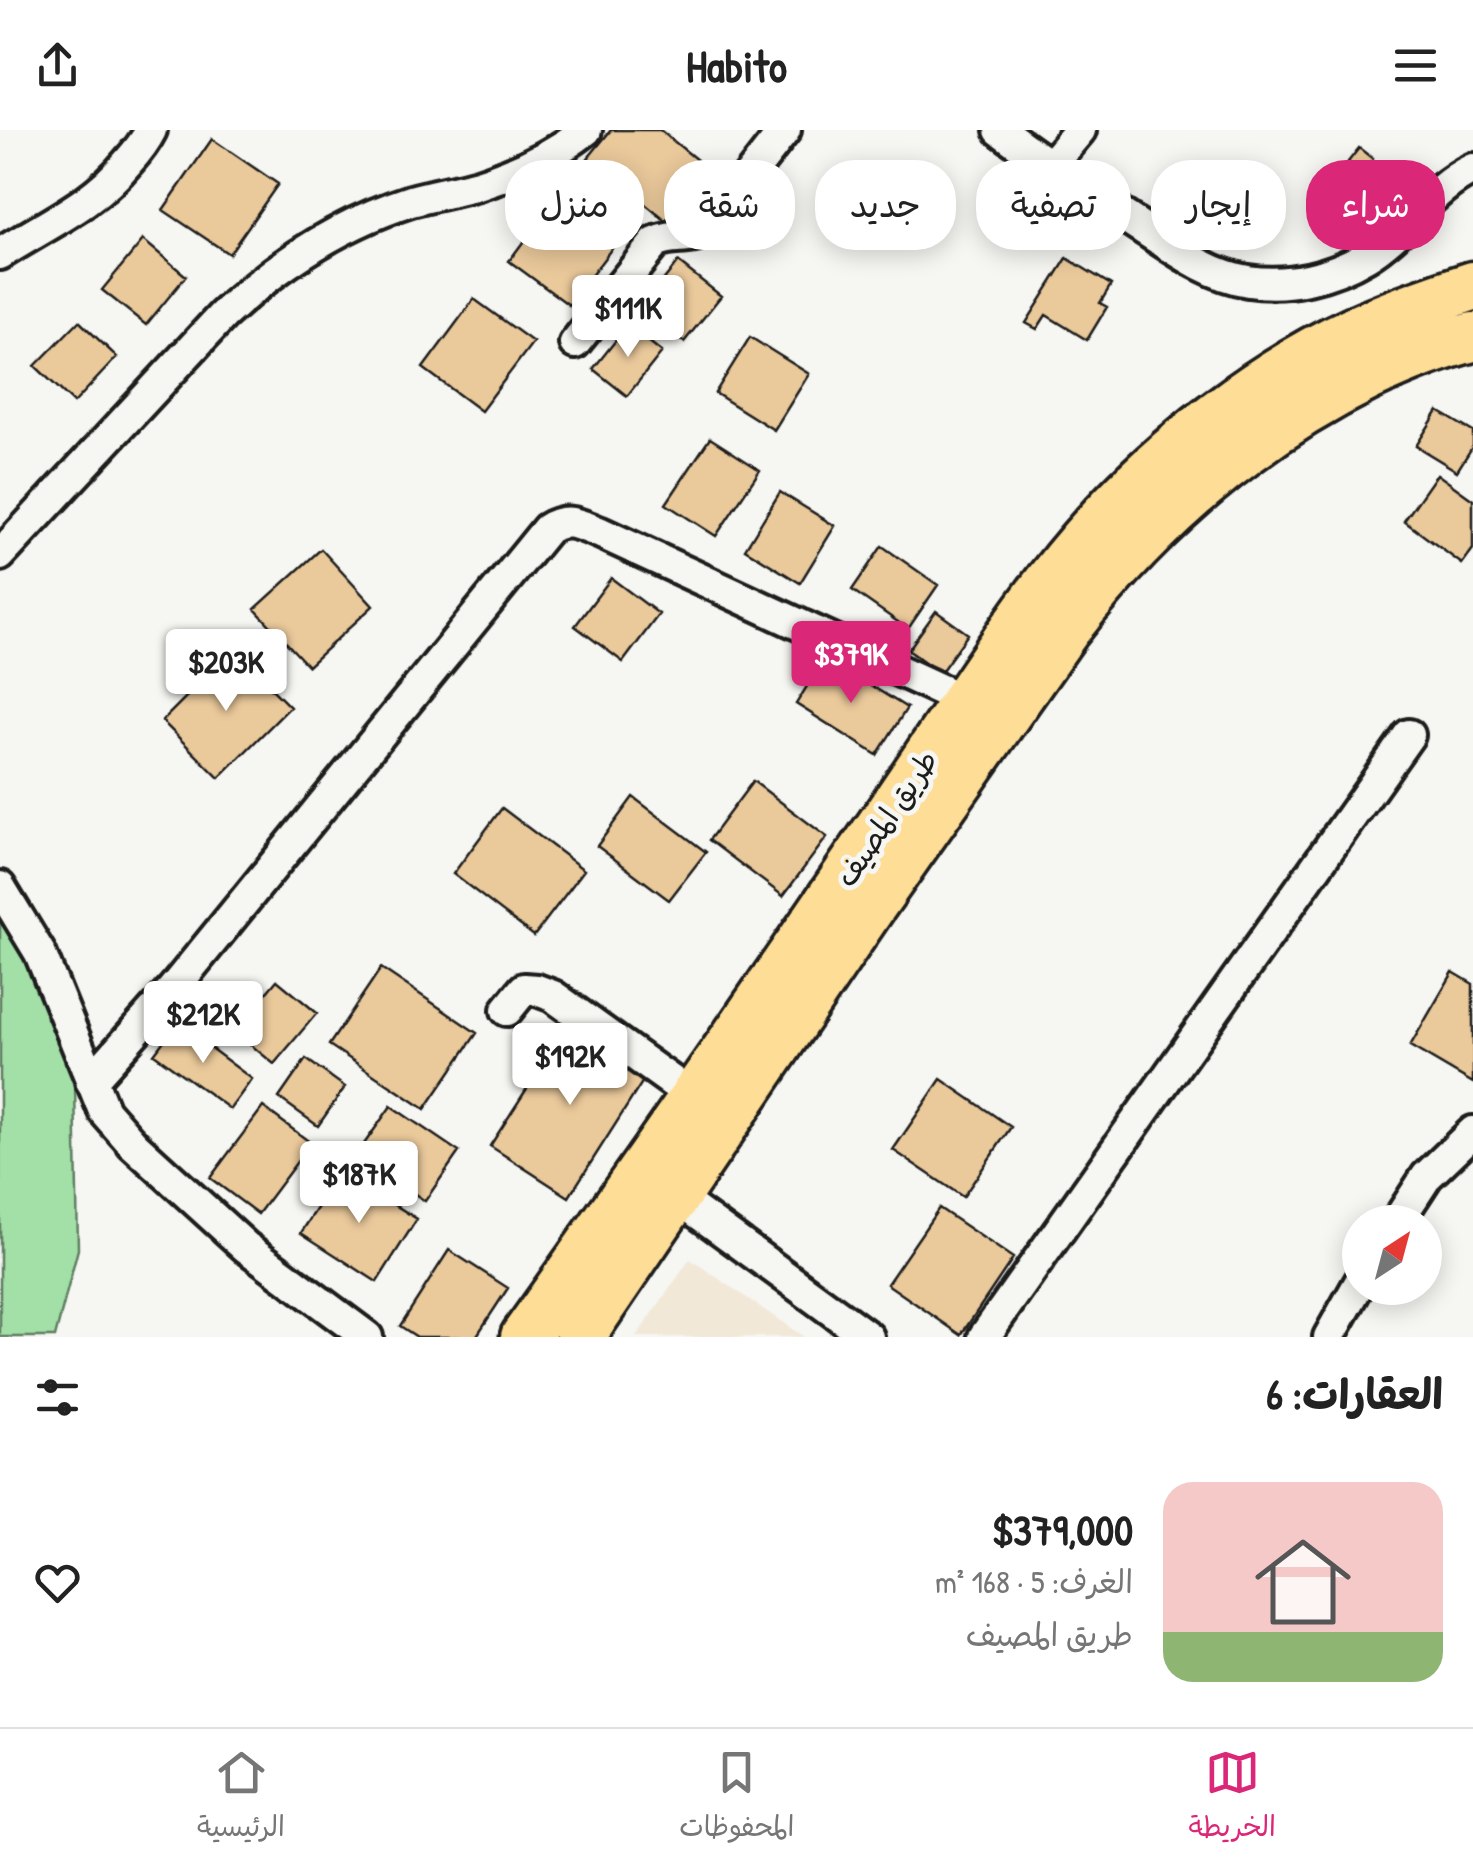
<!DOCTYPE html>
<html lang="ar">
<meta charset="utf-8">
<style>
:root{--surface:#fff;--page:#f2f2f2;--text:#222;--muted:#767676;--line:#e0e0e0;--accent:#db2777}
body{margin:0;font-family:"Patrick Hand","Playpen Sans Arabic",sans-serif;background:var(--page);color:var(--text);direction:rtl;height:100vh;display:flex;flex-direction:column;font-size:38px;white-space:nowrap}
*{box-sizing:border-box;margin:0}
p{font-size:32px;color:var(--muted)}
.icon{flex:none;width:55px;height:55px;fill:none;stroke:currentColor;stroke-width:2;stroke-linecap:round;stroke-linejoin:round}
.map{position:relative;height:1207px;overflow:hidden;direction:ltr}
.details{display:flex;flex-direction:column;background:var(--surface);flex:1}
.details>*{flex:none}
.top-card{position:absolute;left:30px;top:30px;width:1415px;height:90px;direction:rtl;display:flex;gap:20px}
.needle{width:65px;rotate:36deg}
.buttons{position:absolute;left:1342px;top:1075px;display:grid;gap:20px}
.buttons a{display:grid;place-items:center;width:100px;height:100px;border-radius:50%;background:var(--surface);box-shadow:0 5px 25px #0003;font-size:50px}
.price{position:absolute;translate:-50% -85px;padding:0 22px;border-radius:10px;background:#fff;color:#222;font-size:32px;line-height:65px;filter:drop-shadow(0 2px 5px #0008)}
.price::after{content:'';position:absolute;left:50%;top:60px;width:30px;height:22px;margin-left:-15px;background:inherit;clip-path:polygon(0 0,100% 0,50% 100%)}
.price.selected{background:var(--accent);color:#fff}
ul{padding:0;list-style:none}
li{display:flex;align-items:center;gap:30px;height:250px;padding:0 30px}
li+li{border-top:2px solid var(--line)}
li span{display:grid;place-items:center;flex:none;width:280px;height:200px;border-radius:30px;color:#555}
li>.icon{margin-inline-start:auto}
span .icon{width:120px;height:120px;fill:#fffc;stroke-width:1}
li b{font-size:42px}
h2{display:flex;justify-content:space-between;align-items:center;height:120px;padding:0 30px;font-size:42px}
.tag{padding:0 35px;border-radius:40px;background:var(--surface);box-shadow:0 5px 25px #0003;font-size:35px;line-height:90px}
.tag.selected{background:var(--accent);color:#fff}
header{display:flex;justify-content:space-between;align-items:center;height:130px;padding:0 30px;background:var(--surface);font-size:45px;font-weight:700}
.tab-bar{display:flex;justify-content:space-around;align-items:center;height:140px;border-top:2px solid var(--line);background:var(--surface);font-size:28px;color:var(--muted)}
.tab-bar a{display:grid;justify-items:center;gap:5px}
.tab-bar .selected{color:var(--accent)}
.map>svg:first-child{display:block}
.built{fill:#f2e8d8}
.green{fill:#a2e0a7;stroke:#5f7e62;stroke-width:2.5}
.building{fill:#eac99b;stroke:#1c1c1c;stroke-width:2.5}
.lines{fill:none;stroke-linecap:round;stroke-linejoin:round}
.street-casing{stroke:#1c1c1c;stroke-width:38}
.primary-casing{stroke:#1c1c1c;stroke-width:55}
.street{stroke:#f6f6f2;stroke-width:30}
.primary{stroke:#fedd96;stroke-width:48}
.labels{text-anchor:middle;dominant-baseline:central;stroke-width:10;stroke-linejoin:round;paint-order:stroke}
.street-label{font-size:30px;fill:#1c1c1c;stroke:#f6f6f2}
</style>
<header><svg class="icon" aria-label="menu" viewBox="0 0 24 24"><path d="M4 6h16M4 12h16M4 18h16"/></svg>Habito<svg class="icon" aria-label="share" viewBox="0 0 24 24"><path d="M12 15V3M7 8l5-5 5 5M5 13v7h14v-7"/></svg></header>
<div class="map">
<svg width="1473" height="1207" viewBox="0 0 1473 1207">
<rect width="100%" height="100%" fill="#f6f6f2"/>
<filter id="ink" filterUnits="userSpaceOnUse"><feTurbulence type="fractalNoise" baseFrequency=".01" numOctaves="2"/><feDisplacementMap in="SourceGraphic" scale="20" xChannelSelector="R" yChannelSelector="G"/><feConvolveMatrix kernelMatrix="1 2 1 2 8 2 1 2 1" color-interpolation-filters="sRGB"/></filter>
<g filter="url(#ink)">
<path class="built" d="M690,1129L804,1207H636Z"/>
<path class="green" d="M0,787L21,816L75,955L78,1119L55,1207H0Z"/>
<path class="building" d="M611,0H660L708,39L666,91L588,28Z
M212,9L278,54L229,124L163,80Z
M1359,18L1373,29L1362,43L1348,32Z
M555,69L615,114L569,175L509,131Z
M143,110L186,146L146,195L102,160Z
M1067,128L1111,155L1100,173L1107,177L1087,210L1046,185L1037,199L1026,193Z
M678,132L721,166L684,212L641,178Z
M474,169L533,212L481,281L423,238Z
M79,191L117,227L74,273L35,236Z
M628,195L662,222L627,266L593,239Z
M750,207L809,244L774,300L715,263Z
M1438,281L1473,302V316L1457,341L1416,316Z
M710,308L760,340L716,406L666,374Z
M1437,344L1473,370V419L1462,434L1404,391Z
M780,362L835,396L800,453L745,419Z
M882,416L938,455L908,499L852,460Z
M321,419L373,476L308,536L255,479Z
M611,448L659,484L623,532L575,496Z
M936,481L968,504L940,543L908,520Z
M233,520L290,577L219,648L162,591Z
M825,527L907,578L877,625L796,574Z
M753,651L827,707L783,766L709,710Z
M633,667L706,722L669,770L597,716Z
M502,678L584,740L534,806L453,744Z
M381,838L477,903L425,979L329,915Z
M1453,842L1473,854V953L1410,916Z
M277,850L317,883L274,934L234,901Z
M571,890L650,940L569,1067L490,1016Z
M177,893L252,949L230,979L154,924Z
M306,929L345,957L318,996L279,968Z
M941,949L1011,997L963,1067L893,1020Z
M391,976L459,1022L425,1071L357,1024Z
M263,977L311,1013L258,1084L210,1048Z
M341,1041L417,1089L377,1152L301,1103Z
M939,1078L1013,1128L961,1205L887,1154Z
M449,1120L508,1158L476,1207H417L400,1196Z"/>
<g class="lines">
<g class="street-casing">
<path id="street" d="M1000,0C1045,34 1092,65 1139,96C1172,117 1208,145 1248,151C1289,157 1331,147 1366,126C1406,102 1431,58 1473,39
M1049,37L1080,0
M0,124C45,95 93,75 128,32C137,22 145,12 151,0
M575,213L655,113C672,104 690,112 706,101L785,0
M0,425L223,185C278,134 339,94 411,71C433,65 456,61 478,55C516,43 554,25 586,0
M0,757L40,823L104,981L133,1014L246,1117L367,1207
M507,880L524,859L537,860L553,866L695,968
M91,951L173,859L547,399C567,386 580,395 601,403L965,571
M675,1066L868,1207
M1397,1092L1427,1046L1473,1002
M984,1207L1409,605
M1329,1207L1360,1152"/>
</g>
<g class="primary-casing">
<path id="primary" d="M525,1207C633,1055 740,902 845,748C885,690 925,631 964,573C1007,509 1048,447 1100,391C1167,317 1262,243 1353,201C1391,184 1433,169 1473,156
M580,1207L870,778L1066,499C1147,395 1247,306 1367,247C1401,231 1436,216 1473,207"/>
</g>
<use href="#street" class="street"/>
<use href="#primary" class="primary"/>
</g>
</g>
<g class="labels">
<g class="street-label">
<text transform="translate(886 688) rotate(-56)">طريق المصيف</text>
</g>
</g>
</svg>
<div class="buttons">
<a><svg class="needle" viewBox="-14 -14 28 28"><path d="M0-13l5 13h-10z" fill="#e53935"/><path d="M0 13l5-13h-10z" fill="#767676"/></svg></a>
</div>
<b class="price" style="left:628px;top:230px">$111K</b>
<b class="price selected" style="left:851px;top:576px">$379K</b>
<b class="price" style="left:226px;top:584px">$203K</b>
<b class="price" style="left:203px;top:936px">$212K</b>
<b class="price" style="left:570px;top:978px">$192K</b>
<b class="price" style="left:359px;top:1096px">$187K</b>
<div class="top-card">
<a class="tag selected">شراء</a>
<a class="tag">إيجار</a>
<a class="tag">تصفية</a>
<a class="tag">جديد</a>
<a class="tag">شقة</a>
<a class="tag">منزل</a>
</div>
</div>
<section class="details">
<h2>العقارات: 6<svg class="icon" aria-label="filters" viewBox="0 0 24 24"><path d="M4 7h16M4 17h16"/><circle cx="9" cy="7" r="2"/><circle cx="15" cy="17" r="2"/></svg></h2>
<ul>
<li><span style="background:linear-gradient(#f6c9c9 75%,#8fb573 0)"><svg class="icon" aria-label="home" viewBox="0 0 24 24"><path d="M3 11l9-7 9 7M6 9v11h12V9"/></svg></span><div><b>$379,000</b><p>الغرف: 5 · 168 m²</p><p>طريق المصيف</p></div><svg class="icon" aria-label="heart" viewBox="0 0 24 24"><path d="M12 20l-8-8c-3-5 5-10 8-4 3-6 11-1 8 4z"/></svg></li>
</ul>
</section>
<nav class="tab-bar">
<a class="selected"><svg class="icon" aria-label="map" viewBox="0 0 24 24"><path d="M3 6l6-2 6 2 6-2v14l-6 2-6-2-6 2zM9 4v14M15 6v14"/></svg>الخريطة</a>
<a><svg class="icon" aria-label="saved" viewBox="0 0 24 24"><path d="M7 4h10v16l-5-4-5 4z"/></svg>المحفوظات</a>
<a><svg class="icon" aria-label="home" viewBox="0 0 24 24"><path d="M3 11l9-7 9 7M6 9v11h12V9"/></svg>الرئيسية</a>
</nav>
